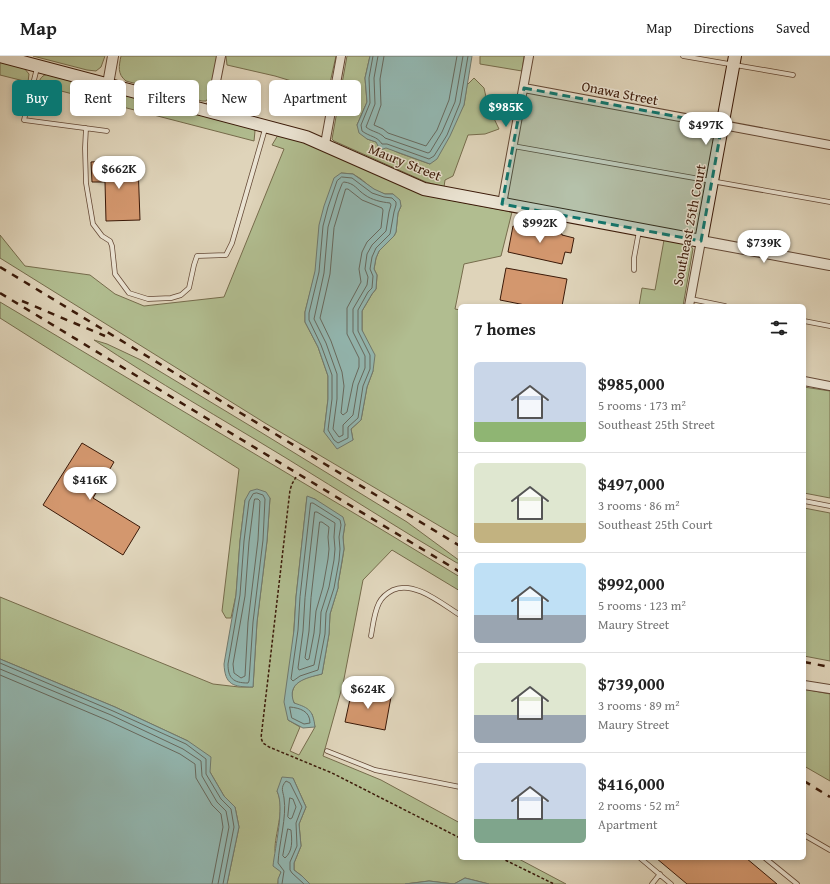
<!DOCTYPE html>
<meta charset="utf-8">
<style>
:root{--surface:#fff;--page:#f2f2f2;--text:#222;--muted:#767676;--line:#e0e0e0;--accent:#0f766e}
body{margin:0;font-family:"Gentium Book Plus",serif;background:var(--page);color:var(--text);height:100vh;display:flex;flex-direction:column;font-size:15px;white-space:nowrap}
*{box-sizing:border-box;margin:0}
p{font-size:13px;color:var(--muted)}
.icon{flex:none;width:22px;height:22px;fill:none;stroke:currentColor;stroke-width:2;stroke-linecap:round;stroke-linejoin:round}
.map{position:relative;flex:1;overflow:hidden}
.details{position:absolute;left:458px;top:248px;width:348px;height:556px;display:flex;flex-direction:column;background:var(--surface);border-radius:6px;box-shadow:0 2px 6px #0003}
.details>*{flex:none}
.guide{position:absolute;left:12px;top:24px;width:380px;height:36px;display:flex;gap:8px}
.price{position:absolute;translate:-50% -34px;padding:0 9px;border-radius:14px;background:#fff;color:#222;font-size:13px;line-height:26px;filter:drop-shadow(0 1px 2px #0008)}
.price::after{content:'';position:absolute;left:50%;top:24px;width:12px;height:9px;margin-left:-6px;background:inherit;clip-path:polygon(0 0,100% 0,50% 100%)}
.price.on{background:var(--accent);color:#fff}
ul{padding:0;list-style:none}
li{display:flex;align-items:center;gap:12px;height:100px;padding:0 16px}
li+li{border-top:1px solid var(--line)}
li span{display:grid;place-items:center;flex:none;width:112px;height:80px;border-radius:6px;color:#555}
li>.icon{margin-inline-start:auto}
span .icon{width:48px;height:48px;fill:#fffc;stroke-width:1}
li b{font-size:17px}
h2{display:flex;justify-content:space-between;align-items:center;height:48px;padding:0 16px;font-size:17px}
.tag{padding:0 14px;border-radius:6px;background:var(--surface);box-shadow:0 2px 6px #0003;font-size:14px;line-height:36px}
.tag.on{background:var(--accent);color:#fff}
header{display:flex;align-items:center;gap:24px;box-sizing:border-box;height:56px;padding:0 20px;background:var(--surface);border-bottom:1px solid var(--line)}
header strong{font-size:19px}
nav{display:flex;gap:22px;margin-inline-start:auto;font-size:14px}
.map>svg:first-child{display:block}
.green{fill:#b1bd90;stroke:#766c4c;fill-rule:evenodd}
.water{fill:#93b8b2;stroke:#70796e}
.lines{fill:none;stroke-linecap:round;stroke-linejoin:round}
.shore{stroke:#67695e;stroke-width:1}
.building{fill:#d3976e;stroke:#3b1a09}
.service-casing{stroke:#644835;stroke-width:5.5}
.minor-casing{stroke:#644835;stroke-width:10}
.tertiary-casing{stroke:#644835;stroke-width:12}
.secondary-casing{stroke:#3b1a09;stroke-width:14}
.path{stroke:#3b1a09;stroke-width:1.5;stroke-dasharray:3 2;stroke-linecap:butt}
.service{stroke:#eae3d2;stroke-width:4}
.minor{stroke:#eae3d2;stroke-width:8}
.tertiary{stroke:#eae3d2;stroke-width:10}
.secondary{stroke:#eae3d2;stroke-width:12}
.rail{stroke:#3b1a09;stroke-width:2.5;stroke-dasharray:7 7;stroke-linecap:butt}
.marked{fill:#0f766e;fill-opacity:0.2;stroke:#0f766e;stroke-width:3;stroke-dasharray:8 5;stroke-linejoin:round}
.labels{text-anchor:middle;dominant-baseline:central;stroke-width:3;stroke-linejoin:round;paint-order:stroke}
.street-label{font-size:14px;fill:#3b1a09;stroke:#eae3d2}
</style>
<header>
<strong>Map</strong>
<nav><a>Map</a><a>Directions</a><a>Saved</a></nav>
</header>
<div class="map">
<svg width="830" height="828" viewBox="0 0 830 828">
<rect width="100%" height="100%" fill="#dfd4ba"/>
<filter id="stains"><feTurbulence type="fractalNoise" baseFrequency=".005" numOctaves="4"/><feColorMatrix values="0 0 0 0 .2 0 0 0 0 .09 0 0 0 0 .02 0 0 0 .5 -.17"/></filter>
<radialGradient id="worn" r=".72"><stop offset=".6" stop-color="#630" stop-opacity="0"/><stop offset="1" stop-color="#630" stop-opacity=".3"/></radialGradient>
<path class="green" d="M33,0H105L101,11L96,15L87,14Z
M121,0H218L209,41L206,45H202L126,25C117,18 119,10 121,0Z
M226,0H336L328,36L275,20L227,9Z
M347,0H370L365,22L367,46L357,69L367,83L376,86L399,97L430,108L456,63L464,49L467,29L474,22L484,32L488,50L499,73L485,78L468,79L453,120L445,124L444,131L426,126L334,85L332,83Z
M480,0H524L522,15L480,8Z
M0,5L24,12L29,18L28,26L0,19Z
M49,18L253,72L255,75L254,85L38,29C40,22 42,19 49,18Z
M278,79L310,88L412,134L434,141L512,156L501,200L464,208L455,253L460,254V482L265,367L0,202V179L25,210L90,219L115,238L144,250L224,241L284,93L272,89ZM341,117L353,118L361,123L374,134L385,138H393L401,150L398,157L396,176L394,180L379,195L376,202L374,213L377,219L376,233L372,238L362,255V274L373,315L367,331L361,364L351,373L353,384L324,376L328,343V320L318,291L305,266V256Z
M664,184L690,189L693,193L683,250H639L642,232L655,234Z
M0,246L384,475L460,521V535L392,494L363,524L343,628L323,700L381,724L460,767V802H517L566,828H489L465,822L454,828L429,825L405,828H310L302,820L294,814V807L301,790L299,768L306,751L293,722L277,735C285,752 276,774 275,791C274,799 281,808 281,816C280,820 278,823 278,828H227L239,771L235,751L224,740L210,716L188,685L115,651L0,603V541L213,628L239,631H253L257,566L267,485L270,442L245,444L240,485L236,539L231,562H226L222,555L239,413L0,262ZM307,441L315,443L345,468L343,481L344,493L342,506L338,528V532L330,558L329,578L322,618C309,621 292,623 292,640C292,643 293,646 296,648C301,652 307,655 312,658L315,671L299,699L290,695L300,671L288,664L296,541Z
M94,284L107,288L141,304L262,377L407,466L460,505V507H457C399,473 343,437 286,402C222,363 157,326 94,284Z
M804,331L830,335V442L804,437Z
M804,452L830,457V605L804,600Z
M804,633L830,638V725L804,710Z"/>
<path class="water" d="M370,0H472L464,49L450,80L437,103L430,108L386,92L380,94L376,86L367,83L359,77L357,69L367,46L365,22Z
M341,117L353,118L374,133L385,138H393L400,144L401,150L398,157L396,176L394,180L379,195L376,202L374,213L377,219L376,233L372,238L362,255V274L375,299L373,315L367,331L361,364L351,373L353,384L337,393L324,376L328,343V320L318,291L305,266V256L315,215L319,169L324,150L334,122Z
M257,433L266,436L270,442L267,485L257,566L253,631C233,631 225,629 224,608L236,539L240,485L245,444L250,435Z
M307,440L315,443L343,461L345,468L343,481L344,493L338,528V532L330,558L329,578L322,618C306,622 286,626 294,647C310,652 313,655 315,671L303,672L288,664L284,646L294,574L296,541Z
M0,603L115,651L188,685L211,701L210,716L224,740L235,751L239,771L227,828H0Z
M282,721L293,722L306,751L299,768L301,790L294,807V814L302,820L310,828H278V823L281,816L273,810C275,791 285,751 277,735Z
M465,822L489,828H405L429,825L454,828Z"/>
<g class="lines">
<path class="shore" d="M373,0L369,22L370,47L361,69L362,75C370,81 377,80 382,88H387L429,103L434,100L447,79L460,47L468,0
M378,0L374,22L375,48L366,71C372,76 380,76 385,82L428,97L430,96L442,76L455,46L463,0
M384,0L380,23L381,49L374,69L383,73L388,77L426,90L437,74L449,44L457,0
M342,121L352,122L372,137L384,141L392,142L396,146V149L394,156L390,178L376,192L372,201L370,213L373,220L372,232L368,236L358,254V275L370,299V313L363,330L358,362L348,371V382L338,387L334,384L328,374L332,343V319L321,289L309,264V257L319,216L323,170L328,151L337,125Z
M344,126C355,127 357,134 365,139C372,144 381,146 390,147L391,149L389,156L386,175L372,189L367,198L365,213L368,221L367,229L353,253V276L365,300V312L358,329L353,359L343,369V379L339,381L333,373L337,343V318L326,287L314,263L324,217L328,171L338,138L342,128Z
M346,133H348L362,144L382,152L383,154L381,172L367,186L362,196L359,213L361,226L347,252V278L359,302V311L353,327L347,356L343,359L341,357L344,330L342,316L331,285L320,262L330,218L334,172Z
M257,437L263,439L265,443L263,484L253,566L249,625L248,627C233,627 228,622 228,608L240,539L244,485L249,445L253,438Z
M255,443H258L260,445L258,484L248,566L245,620L241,622L234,617L233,608L245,540L249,486L254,446Z
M311,447H313L340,464L341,469L339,481L340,493L339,505L334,532L326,557L325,578L318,614L300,620L293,625L291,623L298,574L300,541Z
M315,456H317L335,467L334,481L335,493L334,504L329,531L321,556L320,577L314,609L299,614L298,612L303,575L305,542Z
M320,466H322L329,471L328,481L329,493L328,503L323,531L316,555L314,577L309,603L307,604L305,602L309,575L311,542Z
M0,607L113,655L186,688L206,703V718L221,743L231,753L234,771L223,828
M0,613L111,659L183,693L201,705L202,720L217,746L226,755L229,771L218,828
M0,619L109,665L180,698L195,708L196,722L212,749L221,758L223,771L212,828
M290,651C300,652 310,655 310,667L304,668L292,662Z
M290,742L293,743L296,751L292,762L290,763L288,761Z
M288,773L291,774C292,785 293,795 285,802L283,800Z
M282,828L284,815L278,807C279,787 287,761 284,742C283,735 280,732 286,725L290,727L302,751L296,767L297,790L290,806V814L292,817L304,828"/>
</g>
<path class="building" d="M105,105L106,110L138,108L140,164L106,165L105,126H92L91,106Z
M513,170L526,173L527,171L562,178V179L574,182L571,197L565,196L562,208L508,196Z
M506,212L567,223L562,250H530L500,244Z
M82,387L114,406L93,442L140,471L123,499L43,449Z
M352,634L391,641L385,674L345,666Z
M656,802H746L777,828H687Z"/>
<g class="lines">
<g class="service-casing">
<path id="service" d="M683,0L793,19
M37,12L24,64L107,75
M86,72L85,92L86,127L93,168L102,180L110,185L112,190L115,218L129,237L148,243L171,242L181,239L189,232L194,209L197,200L226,199L232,187L265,73
M513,90L830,146
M634,214V202L639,175
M691,243L725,250
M804,265L830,270
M804,445L830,450
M371,580C373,569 374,557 379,547C382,541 387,537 393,534C414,524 442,548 460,559
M327,695L375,714L460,731
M804,779L830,794
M640,802L671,828
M765,802L797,828
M652,828L660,818"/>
</g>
<g class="minor-casing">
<path id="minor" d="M524,32L830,89
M210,56L221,0
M325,88L341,0
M502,148L529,0
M689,250L701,185
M804,325L830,330
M804,629L830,633"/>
</g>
<g class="tertiary-casing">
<path id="tertiary" d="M108,28L113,0
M701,185L830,209"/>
</g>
<g class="secondary-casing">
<path id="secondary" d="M0,0L306,81L424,133L701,185L735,0"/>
</g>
<path class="path" d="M296,421L292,428L290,434L261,682L263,687L269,691L332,717L460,782
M501,802L554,828"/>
<use href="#service" class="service"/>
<use href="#minor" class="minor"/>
<use href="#tertiary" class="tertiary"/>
<use href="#secondary" class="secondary"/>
<path class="rail" d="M0,211L460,490
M0,237L460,516
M22,245L105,280
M804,606L830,611
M804,725L830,741"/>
</g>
<path class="marked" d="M524,32L722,69L701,185L502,148Z"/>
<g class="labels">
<g class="street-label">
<text transform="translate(620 37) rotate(11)">Onawa Street</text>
<text transform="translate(405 106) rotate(22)">Maury Street</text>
<text transform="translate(689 169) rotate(-79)">Southeast 25th Court</text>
</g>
</g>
<rect width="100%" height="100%" filter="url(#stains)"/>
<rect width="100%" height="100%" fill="url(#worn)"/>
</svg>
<b class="price on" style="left:506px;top:72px">$985K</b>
<b class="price" style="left:706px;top:90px">$497K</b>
<b class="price" style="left:119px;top:134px">$662K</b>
<b class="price" style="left:540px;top:188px">$992K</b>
<b class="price" style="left:764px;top:208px">$739K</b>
<b class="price" style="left:90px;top:445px">$416K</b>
<b class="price" style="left:368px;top:654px">$624K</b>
<div class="guide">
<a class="tag on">Buy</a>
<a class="tag">Rent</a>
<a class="tag">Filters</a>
<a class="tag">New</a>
<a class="tag">Apartment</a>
</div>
<section class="details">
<h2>7 homes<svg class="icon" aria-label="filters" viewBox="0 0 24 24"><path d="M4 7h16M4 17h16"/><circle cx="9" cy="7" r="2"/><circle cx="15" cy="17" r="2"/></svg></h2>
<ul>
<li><span style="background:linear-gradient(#c9d6e8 75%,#8fb573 0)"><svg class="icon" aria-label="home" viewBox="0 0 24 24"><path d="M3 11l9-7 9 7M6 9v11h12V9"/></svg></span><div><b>$985,000</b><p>5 rooms · 173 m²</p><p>Southeast 25th Street</p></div></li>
<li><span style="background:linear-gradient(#dfe7d0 75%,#c2b280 0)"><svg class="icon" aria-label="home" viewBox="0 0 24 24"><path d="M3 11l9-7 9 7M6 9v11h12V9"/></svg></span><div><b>$497,000</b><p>3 rooms · 86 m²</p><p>Southeast 25th Court</p></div></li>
<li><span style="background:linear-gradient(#bfe0f5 65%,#9aa5b1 0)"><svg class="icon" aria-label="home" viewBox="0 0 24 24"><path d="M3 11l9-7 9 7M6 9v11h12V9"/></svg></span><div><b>$992,000</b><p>5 rooms · 123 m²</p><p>Maury Street</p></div></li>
<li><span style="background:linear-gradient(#dfe7d0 65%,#9aa5b1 0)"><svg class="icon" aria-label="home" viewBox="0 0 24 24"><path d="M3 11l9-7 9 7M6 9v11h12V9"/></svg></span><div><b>$739,000</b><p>3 rooms · 89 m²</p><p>Maury Street</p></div></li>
<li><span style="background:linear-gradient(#c9d6e8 70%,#7fa58c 0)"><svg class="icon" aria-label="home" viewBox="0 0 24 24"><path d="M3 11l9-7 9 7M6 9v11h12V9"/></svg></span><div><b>$416,000</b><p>2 rooms · 52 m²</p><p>Apartment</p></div></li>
</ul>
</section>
</div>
